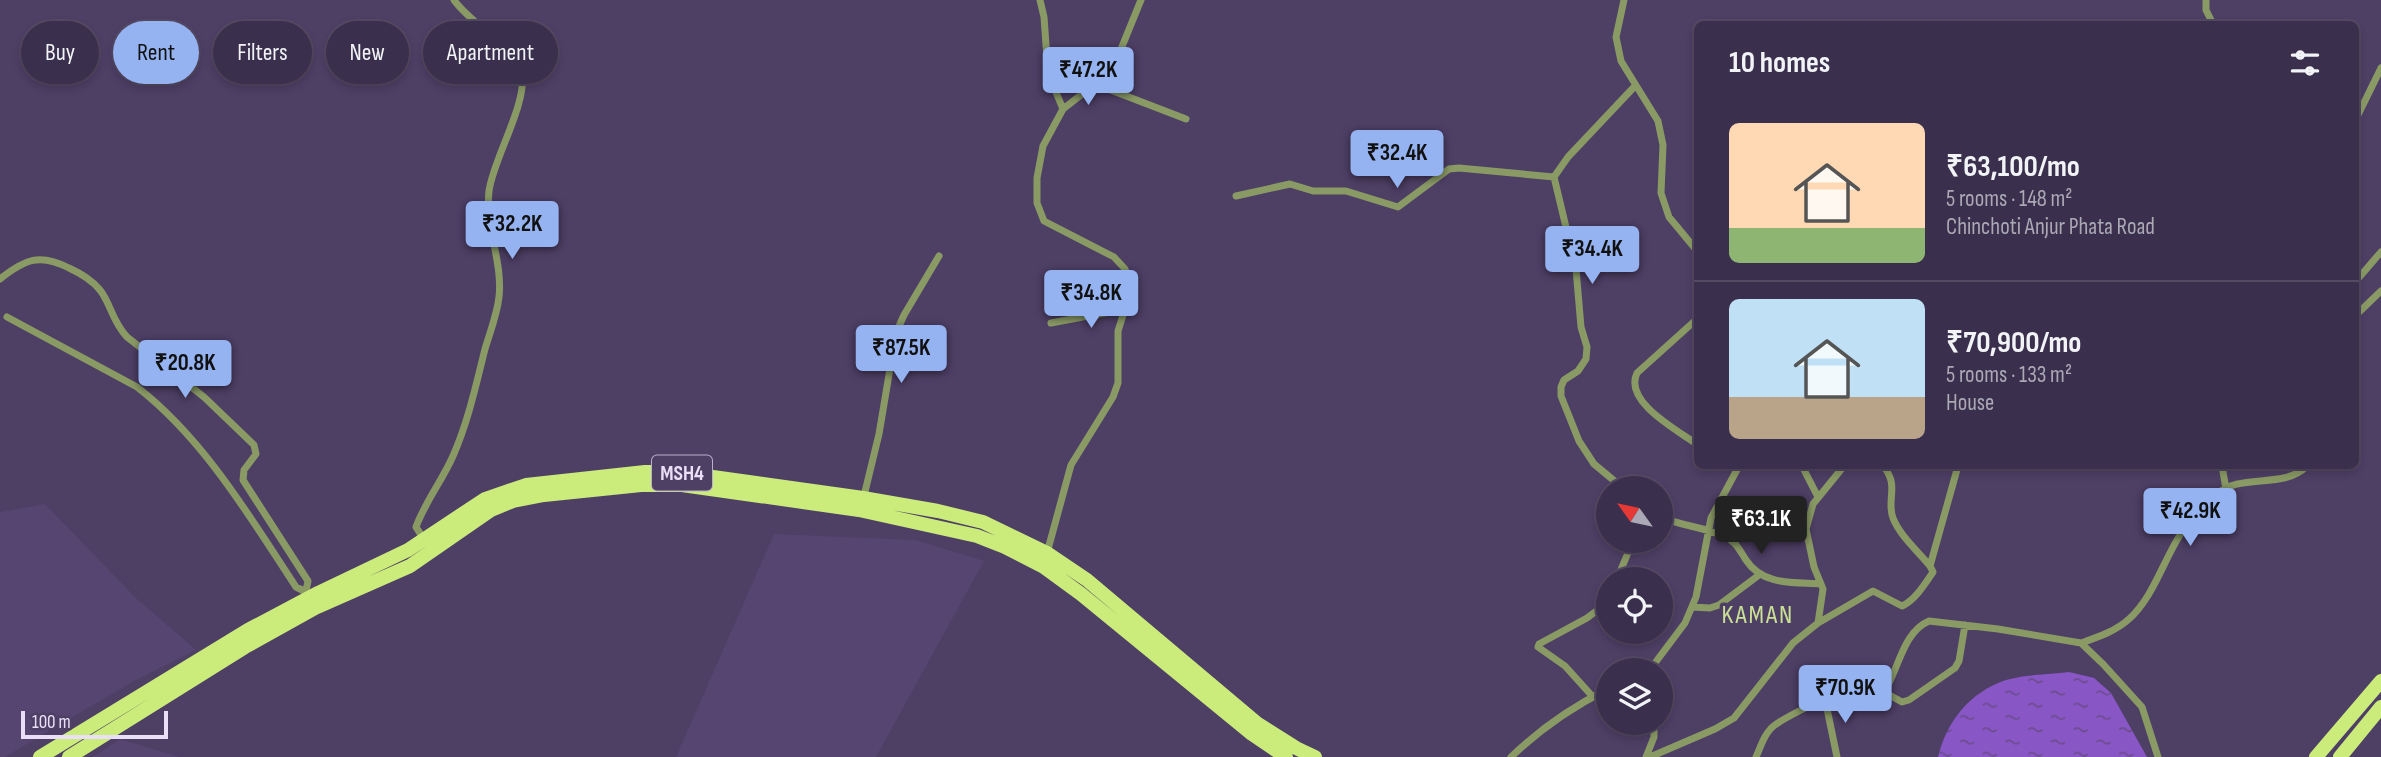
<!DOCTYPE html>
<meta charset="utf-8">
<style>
:root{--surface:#3a2f4c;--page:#453b56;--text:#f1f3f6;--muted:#aba9b5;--line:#544a64;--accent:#95b2f1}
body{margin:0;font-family:"Sofia Sans Condensed",sans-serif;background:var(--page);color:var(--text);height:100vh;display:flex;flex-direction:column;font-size:26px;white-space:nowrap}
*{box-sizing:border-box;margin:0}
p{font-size:23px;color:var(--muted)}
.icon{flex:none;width:38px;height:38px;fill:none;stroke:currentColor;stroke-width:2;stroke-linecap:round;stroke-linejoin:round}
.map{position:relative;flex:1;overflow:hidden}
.drawer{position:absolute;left:1694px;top:21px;width:665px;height:448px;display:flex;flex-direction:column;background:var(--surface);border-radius:10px;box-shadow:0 4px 10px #0003,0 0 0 2px var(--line)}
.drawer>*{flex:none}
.guide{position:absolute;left:21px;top:21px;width:665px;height:63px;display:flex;gap:14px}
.needle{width:46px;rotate:303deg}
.controls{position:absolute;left:1596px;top:476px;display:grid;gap:14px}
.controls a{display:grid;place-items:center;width:77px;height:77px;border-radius:50%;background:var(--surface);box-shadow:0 4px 10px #0003,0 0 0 2px var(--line);font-size:35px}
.scale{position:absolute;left:21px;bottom:18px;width:147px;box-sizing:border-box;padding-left:7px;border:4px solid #e9e0f7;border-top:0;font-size:19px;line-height:24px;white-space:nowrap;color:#e9e0f7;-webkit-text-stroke:5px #4e3f65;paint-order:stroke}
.price{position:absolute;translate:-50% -60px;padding:0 16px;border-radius:7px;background:var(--accent);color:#111;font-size:23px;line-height:46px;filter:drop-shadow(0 2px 4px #0008)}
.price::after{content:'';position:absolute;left:50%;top:42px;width:21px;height:16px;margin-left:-10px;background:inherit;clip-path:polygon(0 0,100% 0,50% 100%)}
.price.active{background:#222;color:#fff}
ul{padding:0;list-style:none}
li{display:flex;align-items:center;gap:21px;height:175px;padding:0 35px}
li+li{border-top:2px solid var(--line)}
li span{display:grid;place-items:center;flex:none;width:196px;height:140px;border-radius:10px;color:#555}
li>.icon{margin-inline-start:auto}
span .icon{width:84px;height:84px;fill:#fffc;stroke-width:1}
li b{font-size:30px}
h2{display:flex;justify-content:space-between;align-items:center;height:84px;padding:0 35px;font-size:30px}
.chip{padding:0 24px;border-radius:32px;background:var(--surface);box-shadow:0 4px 10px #0003,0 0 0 2px var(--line);font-size:24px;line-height:63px}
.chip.active{background:var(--accent);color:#111}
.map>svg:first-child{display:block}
.built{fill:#564471}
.water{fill:url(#water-ripples)}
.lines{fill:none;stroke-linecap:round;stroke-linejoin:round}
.minor{stroke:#8a9a65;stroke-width:7}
.primary{stroke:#cbeb7b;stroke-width:14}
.labels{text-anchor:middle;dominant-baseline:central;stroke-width:7;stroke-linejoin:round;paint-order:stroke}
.shield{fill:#4e3f65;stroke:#bab0cb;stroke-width:2}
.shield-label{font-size:21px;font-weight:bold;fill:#e9e0f7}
.quarter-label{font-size:26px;letter-spacing:2px;fill:#c9e095;stroke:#4e3f65}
</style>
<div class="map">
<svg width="2381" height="757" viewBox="0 0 2381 757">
<defs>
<pattern id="water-ripples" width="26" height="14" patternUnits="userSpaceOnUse" patternTransform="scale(1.75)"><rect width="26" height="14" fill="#8956c6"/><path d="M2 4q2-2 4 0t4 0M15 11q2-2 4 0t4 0" fill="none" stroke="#6b4d8e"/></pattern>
</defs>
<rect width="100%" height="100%" fill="#4e3f65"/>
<path class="built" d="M45,504L136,598L196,650L134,681L5,757H0V512Z
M774,534L916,540L984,561L876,757H676Z
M120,739L173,755L179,757H93Z"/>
<path class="water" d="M2069,672L2094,678L2111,693L2147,757H1938C1946,724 1966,697 1998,683C2018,674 2047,675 2069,672Z"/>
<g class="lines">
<path class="minor" d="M1040,0L1044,17L1048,73L1063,109
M1624,0L1616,37L1621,61L1658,121L1663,145L1661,193L1669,217L1698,252
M2206,0V10L2213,24
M1095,84L1186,119
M2356,119L2381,68
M1236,196L1290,184L1313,191H1346L1398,207L1449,169L1459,168L1554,177
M0,279C25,259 40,253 69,268C80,273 92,280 100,290C111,304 112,321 127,337L204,397L254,445L256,454L244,470L243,480L308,581L306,591
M2356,281L2381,252
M2356,315L2381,291
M7,317L137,387C204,439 250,517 296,587L306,592
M1698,318L1637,373C1623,402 1679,431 1698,445
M1051,323L1125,309
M1802,466L1818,497
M2222,466L2226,489
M1623,488L1594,464L1579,441L1561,396V387L1564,380L1578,371L1586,359L1587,347L1581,327L1576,269L1554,177L1568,157L1635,86
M863,500L879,434L896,333L904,315L939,256
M1661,517C1681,526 1704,527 1724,536C1736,541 1740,551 1746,560C1763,586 1794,582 1821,584
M425,541L416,527C425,502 442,481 453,456C468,422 476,385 485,349C490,332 497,315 499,297C503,262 485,227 489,191C493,160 527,104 522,74C519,52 468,21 454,0
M1047,553L1071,465L1113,397L1118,383V331L1131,290L1125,269L1114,257L1044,221L1037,203V178L1043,146L1063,109L1095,84L1119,54L1141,0
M1930,566L1958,466
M1617,579L1633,541
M1692,607L1710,608L1719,605L1759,575
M1818,623L1823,589L1814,567L1806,529L1813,504L1844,466
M2081,643C2098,637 2116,631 2129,619C2155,596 2165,554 2186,526C2194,516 2206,504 2216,495C2240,472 2283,490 2307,466
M1643,670L1655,663
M1655,670V663L1685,623L1696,597L1711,518L1739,466
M1882,691L1902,702L1909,700L1955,668L1959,661L1965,625
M1593,697L1565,666L1538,647L1539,644L1587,618L1599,609L1608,597
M1825,699L1837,757
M1511,757C1540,729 1572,707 1608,689
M1646,757L1654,737V723
M1650,757L1715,729L1734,718L1793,643L1818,623L1873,591L1902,606C1915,600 1925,584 1933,572L1930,566C1918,551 1900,536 1893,518C1886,500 1900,485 1883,466
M1756,757C1761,746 1765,732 1775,725C1783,719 1820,699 1829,699C1842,700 1858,709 1871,703C1898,691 1896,635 1929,621L1998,629L2081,643L2103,664L2142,707L2158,757"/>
<path class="primary" d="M40,757L248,630L318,593L408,550L485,499L526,485L645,472H677L863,498L938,511L983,522L1047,553L1087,580L1258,724L1296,748L1315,757
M69,757L245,647L317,607L410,566L491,510L513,501L544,495L641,485H682L859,510L977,536L1005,547L1044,567L1081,594L1252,734L1286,757
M2316,757L2381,681
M2340,757L2381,707"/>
</g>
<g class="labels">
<rect class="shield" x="652" y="455.5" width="60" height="35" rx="5"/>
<g class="shield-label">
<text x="682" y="473">MSH4</text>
</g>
<g class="quarter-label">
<text x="1758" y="615">KAMAN</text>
</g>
</g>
</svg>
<div class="controls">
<a><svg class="needle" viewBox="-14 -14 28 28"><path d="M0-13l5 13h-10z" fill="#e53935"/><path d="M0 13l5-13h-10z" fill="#aba9b5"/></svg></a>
<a><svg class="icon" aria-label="locate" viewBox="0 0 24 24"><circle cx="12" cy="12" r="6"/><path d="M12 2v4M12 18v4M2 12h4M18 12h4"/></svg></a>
<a><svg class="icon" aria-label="layers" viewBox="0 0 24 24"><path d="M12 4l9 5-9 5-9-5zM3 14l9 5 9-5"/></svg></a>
</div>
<div class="scale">100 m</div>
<b class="price" style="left:1088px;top:107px">₹47.2K</b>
<b class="price" style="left:1397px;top:190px">₹32.4K</b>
<b class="price" style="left:512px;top:261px">₹32.2K</b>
<b class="price" style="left:1592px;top:286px">₹34.4K</b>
<b class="price" style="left:1091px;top:330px">₹34.8K</b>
<b class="price" style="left:901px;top:385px">₹87.5K</b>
<b class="price" style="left:185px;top:400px">₹20.8K</b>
<b class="price" style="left:2190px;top:548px">₹42.9K</b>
<b class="price active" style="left:1761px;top:556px">₹63.1K</b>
<b class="price" style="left:1845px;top:725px">₹70.9K</b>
<div class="guide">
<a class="chip">Buy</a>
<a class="chip active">Rent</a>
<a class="chip">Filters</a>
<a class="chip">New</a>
<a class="chip">Apartment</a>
</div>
<section class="drawer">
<h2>10 homes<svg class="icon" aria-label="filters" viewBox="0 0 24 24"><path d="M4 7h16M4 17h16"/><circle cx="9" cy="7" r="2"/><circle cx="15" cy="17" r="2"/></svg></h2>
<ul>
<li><span style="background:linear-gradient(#ffd9b3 75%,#8fb573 0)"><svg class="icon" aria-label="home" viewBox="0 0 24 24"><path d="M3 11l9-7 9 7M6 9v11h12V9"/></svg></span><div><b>₹63,100/mo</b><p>5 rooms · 148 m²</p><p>Chinchoti Anjur Phata Road</p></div></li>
<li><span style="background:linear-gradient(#bfe0f5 70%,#b9a48a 0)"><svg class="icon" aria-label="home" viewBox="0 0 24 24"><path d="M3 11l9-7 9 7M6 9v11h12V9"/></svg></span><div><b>₹70,900/mo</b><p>5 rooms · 133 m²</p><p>House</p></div></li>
</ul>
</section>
</div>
